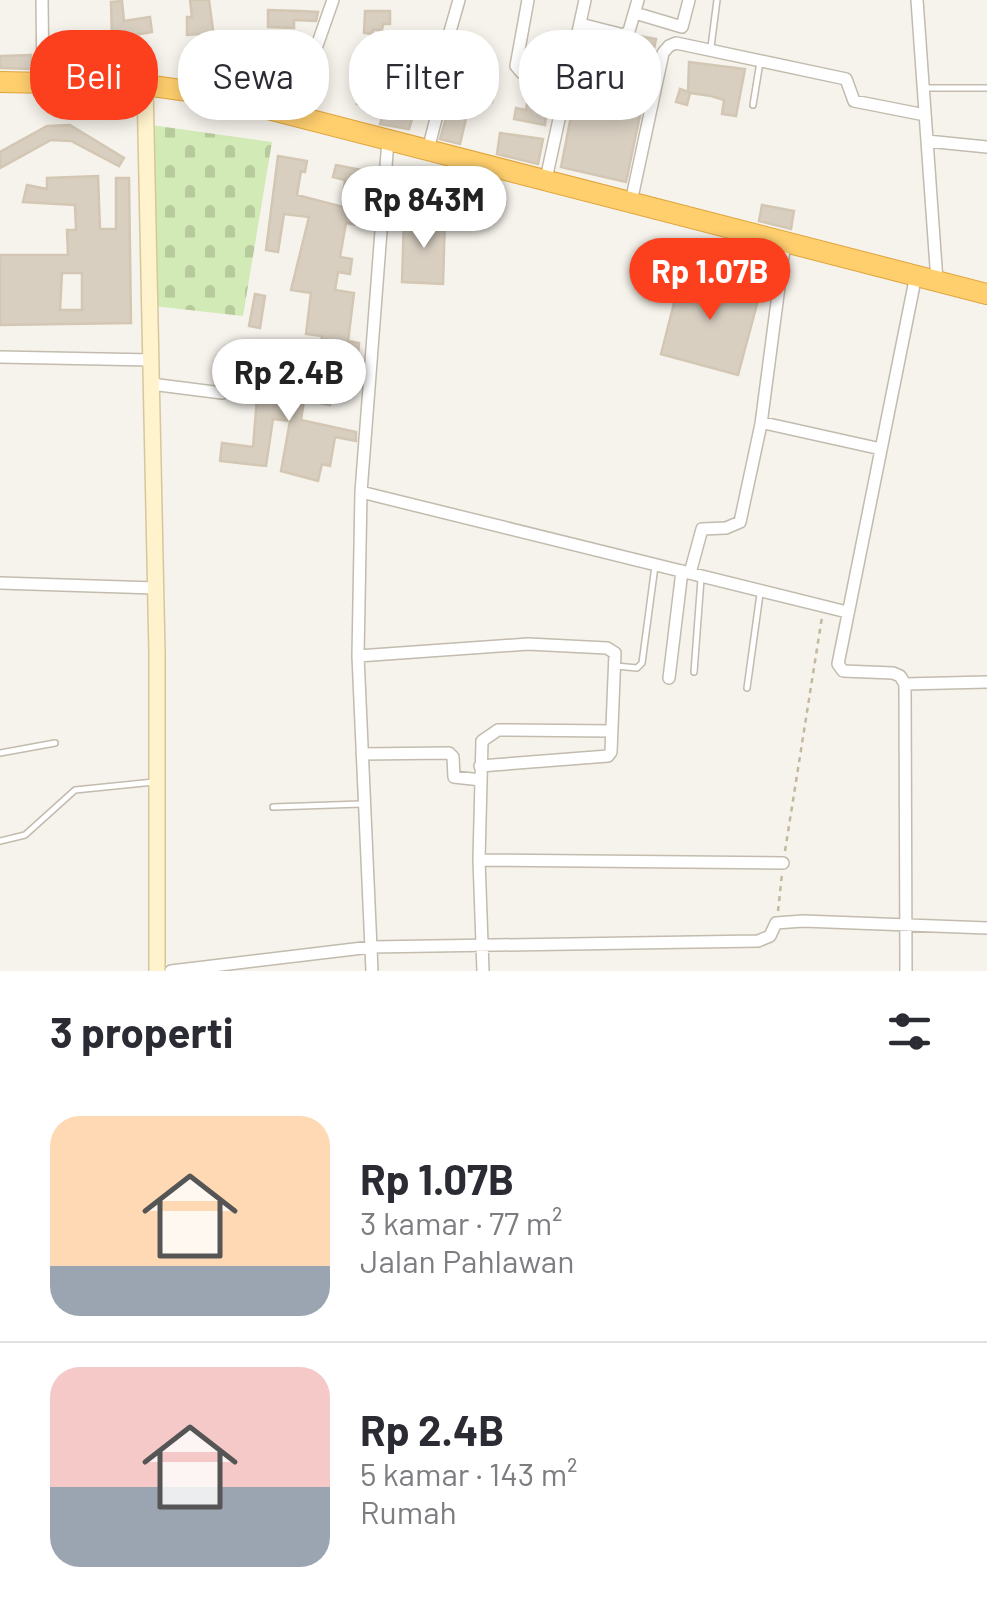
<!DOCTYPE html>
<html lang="id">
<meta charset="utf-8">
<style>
:root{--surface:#fff;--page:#f7f7f7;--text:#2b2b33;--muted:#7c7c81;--line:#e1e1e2;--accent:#fc3f1d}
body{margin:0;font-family:Barlow,sans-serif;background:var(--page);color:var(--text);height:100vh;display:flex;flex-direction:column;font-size:38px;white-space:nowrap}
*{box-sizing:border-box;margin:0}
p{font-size:32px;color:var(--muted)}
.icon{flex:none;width:55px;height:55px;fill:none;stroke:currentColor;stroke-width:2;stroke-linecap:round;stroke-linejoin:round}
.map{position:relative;height:971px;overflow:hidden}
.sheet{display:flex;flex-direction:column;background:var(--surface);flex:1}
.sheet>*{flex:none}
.hud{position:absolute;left:30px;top:30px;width:928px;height:90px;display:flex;gap:20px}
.price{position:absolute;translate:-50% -85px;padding:0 22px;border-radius:35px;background:#fff;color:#222;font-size:32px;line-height:65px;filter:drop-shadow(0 2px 5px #0008)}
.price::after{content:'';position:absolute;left:50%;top:60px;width:30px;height:22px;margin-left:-15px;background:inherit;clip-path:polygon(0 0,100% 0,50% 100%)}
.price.active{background:var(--accent);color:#fff}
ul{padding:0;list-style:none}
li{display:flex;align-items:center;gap:30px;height:250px;padding:0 50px}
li+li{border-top:2px solid var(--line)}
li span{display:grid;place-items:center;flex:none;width:280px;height:200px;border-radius:30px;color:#555}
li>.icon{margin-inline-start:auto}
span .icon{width:120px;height:120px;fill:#fffc;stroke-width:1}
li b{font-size:42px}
h2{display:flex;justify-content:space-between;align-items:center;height:120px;padding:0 50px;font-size:42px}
.tag{padding:0 35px;border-radius:40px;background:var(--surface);box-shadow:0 5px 15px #0003;font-size:35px;line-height:90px}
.tag.active{background:var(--accent);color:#fff}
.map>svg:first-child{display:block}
.cemetery{fill:url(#cemetery-stones)}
.building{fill:#d8cfc1;stroke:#d3c7b4;stroke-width:2.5;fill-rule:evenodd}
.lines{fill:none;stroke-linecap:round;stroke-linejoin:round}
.lane-casing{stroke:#c2bbae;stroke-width:8}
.street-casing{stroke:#c2bbae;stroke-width:14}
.secondary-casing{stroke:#d6c79b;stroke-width:18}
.highway-casing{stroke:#e0a43c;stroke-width:22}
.path{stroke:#c4b79f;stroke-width:2.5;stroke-dasharray:5 5;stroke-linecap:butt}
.lane{stroke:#fff;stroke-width:5}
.street{stroke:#fff;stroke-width:11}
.secondary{stroke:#fff3cd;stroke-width:15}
.highway{stroke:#ffcf6e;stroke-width:20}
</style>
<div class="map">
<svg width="987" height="971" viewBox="0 0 987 971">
<defs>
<pattern id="cemetery-stones" width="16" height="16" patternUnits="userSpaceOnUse" patternTransform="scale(2.5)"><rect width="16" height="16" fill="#d2eab5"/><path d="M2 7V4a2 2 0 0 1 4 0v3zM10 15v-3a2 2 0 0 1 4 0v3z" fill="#b6ca9c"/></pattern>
</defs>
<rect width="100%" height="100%" fill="#f6f3ec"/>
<path class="cemetery" d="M151,125L272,142L243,316L153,306Z"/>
<path class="building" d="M190,0H209L215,45L200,47L199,34L187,35V17H192Z
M122,1L124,21L150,17L152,32L112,39L111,2Z
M268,10L300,11L318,12L316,21L294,20V28L268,27Z
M365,11H390V24H383L382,30H373L372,34L364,33Z
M639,36L656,39L626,182L561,167L575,96L582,97L585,85L578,84L587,45L635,58Z
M550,38L566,41L558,73L526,63L527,58L533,59L534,52L547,55Z
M52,42H56L57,57L115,55V71L52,67Z
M31,55L32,69L0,68V56Z
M259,56L274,59L267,94L252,91Z
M689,62L745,69L736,116L722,114L724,100L711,96L690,93L687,105L676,102L680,89L688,92Z
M366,73L409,87L404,103L416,106L409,129L380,124L384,112L357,104Z
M479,77L497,81L492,102L474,98Z
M530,88L548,91L545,125L514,119L516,108L526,110Z
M453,94L476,101L473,111L468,110L460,144L440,139Z
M70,125L124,158L119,166L71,141L51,140L0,168V152L47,126Z
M500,133L543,139L538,164L497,154Z
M278,156L307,161L305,172L301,171L297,195L347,208L351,190L344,188L345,180L333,177L336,165L366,171L360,207L365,208L363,217L358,216L357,225L346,223L340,257L352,259L350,274L338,272L335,290L354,293L348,341L359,343L358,353L353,352L352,359L320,354L322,336L306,334L311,293L291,290L309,217L284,214L278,252L266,250Z
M98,176L100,229H116V178H129L131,323L0,325V255H68L67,230H76L75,205L23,202L27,185L47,189V178ZM62,273H82V310H60Z
M762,205L794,211L791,229L759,221Z
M404,218L445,219L443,284L402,282Z
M682,272L760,293L738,375L661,354Z
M255,294L265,296L260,328L249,326Z
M245,369L285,376L286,373L344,385L342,393L333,391L330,405L304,400L301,420L356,432V441L335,437L330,466L322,464L318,481L281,471L290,421L273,419L266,466L220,461L222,443L253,447L258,386L243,384L244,380L236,379L239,371Z"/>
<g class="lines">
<g class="lane-casing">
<path id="lane" d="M711,47L717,0
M926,88H987
M753,105L760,62
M689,268L776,289
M616,666L637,668L642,663L655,566
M694,672L701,579
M747,688L760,594
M0,753L55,743
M273,807L361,804
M0,841L25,835L75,790L154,782"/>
</g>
<g class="street-casing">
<path id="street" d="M42,0L43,82
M528,0L516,66L522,73L566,85
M917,0L937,281
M635,13L682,27L689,0
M580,24L624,35L629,31L638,0
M293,114L333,0
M927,141L987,147
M428,150L443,91L435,84L459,0
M546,179L585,0
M631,202L663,53L669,46L676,43L846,79L854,101L925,115
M0,357L152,360
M151,384L222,393L235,353L370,374
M761,424L785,241
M361,492L847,612
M690,573L702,529L726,528L740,522L761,424L764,423L881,449
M0,583L155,588
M358,656L528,644L607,648L615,653L611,752L608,756L480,766
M669,678L682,571
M905,684L987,682
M362,754L449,753L453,757L454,777L481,780
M479,860L783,863
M171,971L371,947L758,941L770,936L776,923L803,921L987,928
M372,971L358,656L361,492L388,140
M483,971L479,860L482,741L498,730L612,731
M906,971L905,684L900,676L893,673L843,671L838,664L916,275"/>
</g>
<g class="secondary-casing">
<path id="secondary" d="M145,85L157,653V971"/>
</g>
<g class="highway-casing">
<path id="highway" d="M0,82L145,85L210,94L987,294"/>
</g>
<path class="path" d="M785,851L822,617
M778,911L782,874"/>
<use href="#lane" class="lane"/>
<use href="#street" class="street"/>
<use href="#secondary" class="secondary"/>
<use href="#highway" class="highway"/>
</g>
</svg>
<b class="price" style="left:424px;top:251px">Rp 843M</b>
<b class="price active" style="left:710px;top:323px">Rp 1.07B</b>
<b class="price" style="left:289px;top:424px">Rp 2.4B</b>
<div class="hud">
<a class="tag active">Beli</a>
<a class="tag">Sewa</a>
<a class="tag">Filter</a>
<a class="tag">Baru</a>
</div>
</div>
<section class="sheet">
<h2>3 properti<svg class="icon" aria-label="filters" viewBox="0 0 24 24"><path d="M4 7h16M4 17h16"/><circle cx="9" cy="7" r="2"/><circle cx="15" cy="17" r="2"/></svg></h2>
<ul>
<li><span style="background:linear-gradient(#ffd9b3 75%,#9aa5b1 0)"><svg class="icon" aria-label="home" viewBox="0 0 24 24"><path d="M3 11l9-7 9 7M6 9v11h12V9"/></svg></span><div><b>Rp 1.07B</b><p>3 kamar · 77 m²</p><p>Jalan Pahlawan</p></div></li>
<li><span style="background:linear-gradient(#f6c9c9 60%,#9aa5b1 0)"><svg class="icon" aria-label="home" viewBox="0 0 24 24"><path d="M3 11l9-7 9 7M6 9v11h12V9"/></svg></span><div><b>Rp 2.4B</b><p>5 kamar · 143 m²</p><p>Rumah</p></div></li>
</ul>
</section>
